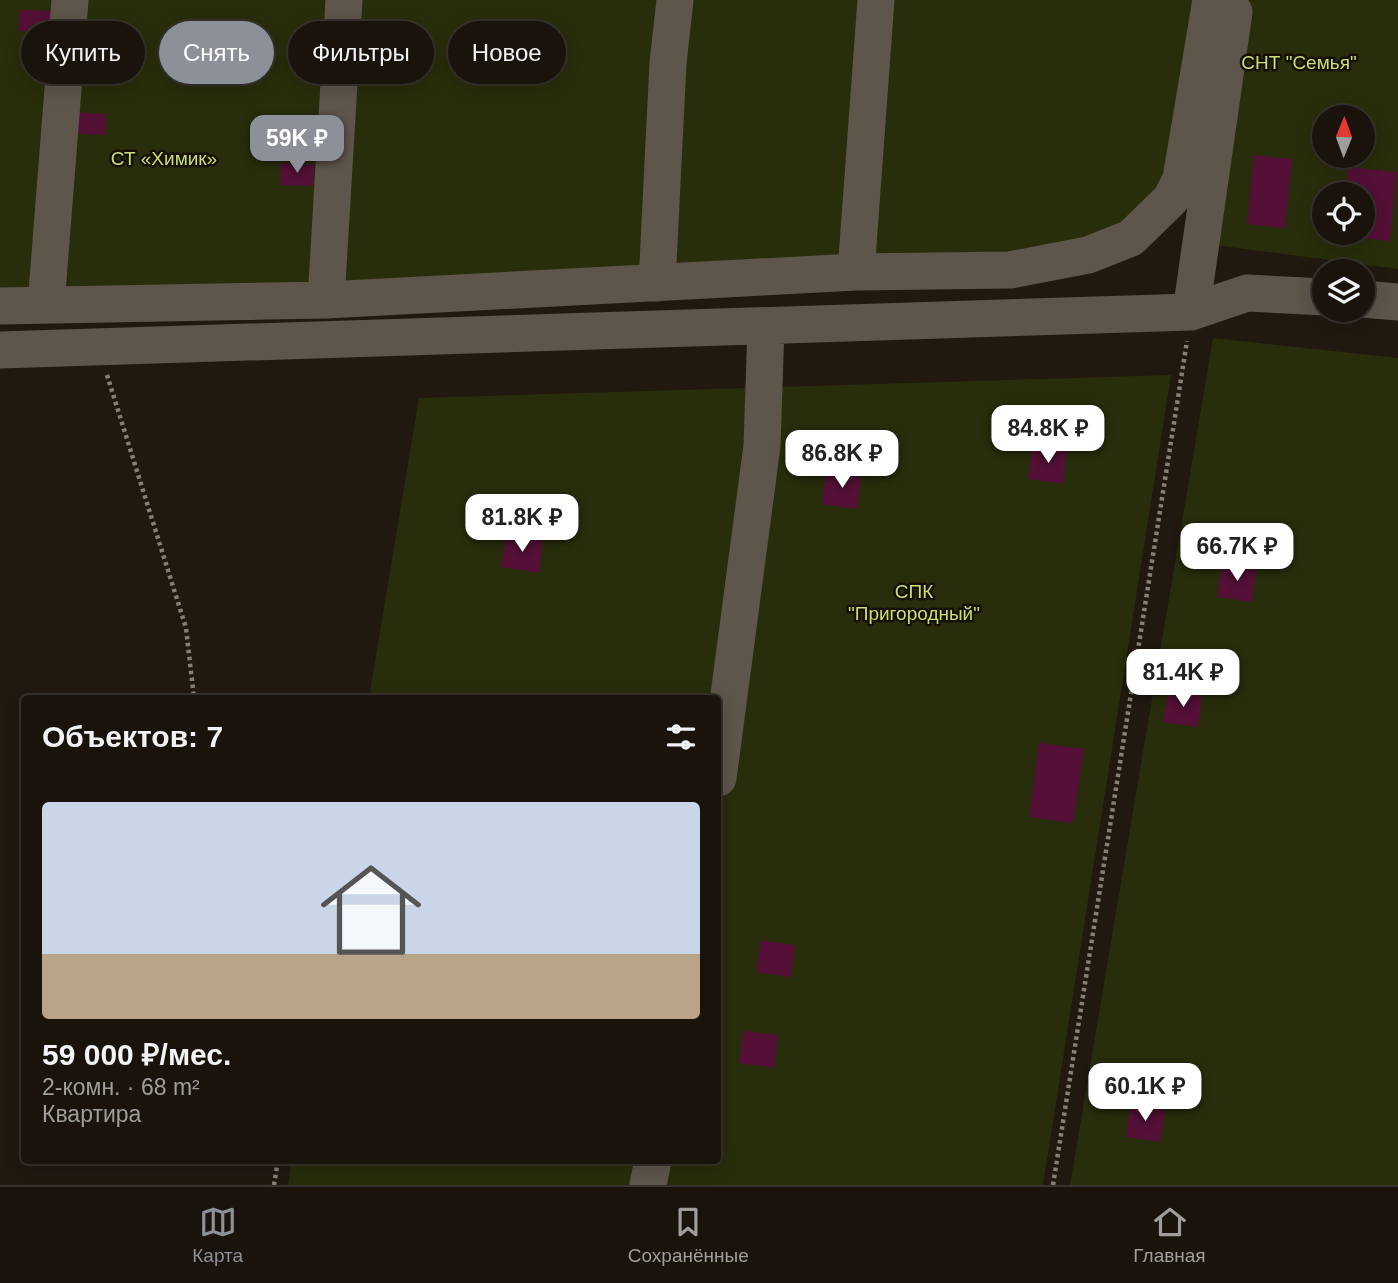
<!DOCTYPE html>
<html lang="ru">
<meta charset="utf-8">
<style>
:root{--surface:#19130c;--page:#221c15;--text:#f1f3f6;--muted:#9f9e9d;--line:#37322d;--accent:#8c9099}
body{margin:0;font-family:Helvetica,sans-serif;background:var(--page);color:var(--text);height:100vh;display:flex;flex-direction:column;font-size:26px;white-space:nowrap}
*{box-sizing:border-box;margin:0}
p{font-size:23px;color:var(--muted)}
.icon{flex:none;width:38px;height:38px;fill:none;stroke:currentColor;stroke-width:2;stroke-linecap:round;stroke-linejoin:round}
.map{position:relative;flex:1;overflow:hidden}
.side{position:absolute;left:21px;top:695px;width:700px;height:469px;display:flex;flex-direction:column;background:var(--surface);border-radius:7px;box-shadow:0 4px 18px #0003,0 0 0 2px var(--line)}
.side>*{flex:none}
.hud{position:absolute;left:21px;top:21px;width:700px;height:63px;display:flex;gap:14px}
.needle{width:46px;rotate:1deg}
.controls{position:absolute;left:1312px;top:105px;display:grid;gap:14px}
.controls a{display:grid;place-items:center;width:63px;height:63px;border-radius:50%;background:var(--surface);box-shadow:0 4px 18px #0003,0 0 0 2px var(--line);font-size:35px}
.price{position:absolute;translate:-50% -60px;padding:0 16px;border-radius:14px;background:#fff;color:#222;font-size:23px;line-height:46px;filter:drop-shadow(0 2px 4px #0008)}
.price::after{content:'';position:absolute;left:50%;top:42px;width:21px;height:16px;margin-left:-10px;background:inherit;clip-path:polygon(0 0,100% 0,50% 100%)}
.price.on{background:var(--accent);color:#fff}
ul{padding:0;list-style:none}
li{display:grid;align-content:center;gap:14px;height:371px;padding:0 21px}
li+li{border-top:2px solid var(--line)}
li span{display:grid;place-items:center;height:217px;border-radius:7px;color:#555}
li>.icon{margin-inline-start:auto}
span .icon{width:126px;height:126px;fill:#fffc;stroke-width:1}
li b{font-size:30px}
h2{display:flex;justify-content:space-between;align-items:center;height:84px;padding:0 21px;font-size:30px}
.tag{padding:0 24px;border-radius:32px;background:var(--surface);box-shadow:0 4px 18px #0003,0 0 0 2px var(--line);font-size:24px;line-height:63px}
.tag.on{background:var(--accent);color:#fff}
.dock{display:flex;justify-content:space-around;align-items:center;height:98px;border-top:2px solid var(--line);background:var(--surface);font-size:19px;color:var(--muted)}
.dock a{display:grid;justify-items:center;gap:4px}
.dock .on{color:var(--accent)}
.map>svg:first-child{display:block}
.green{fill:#282e0b;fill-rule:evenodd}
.building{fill:#541036}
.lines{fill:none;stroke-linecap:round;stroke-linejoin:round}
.path{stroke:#867f78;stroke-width:4.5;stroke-dasharray:3.5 3.5;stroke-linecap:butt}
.minor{stroke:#5e564b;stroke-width:37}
.labels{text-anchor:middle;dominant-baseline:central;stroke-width:5;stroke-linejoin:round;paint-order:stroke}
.park-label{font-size:19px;fill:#c9df73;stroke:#171007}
</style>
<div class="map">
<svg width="1398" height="1185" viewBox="0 0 1398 1185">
<rect width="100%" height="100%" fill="#211910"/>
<path class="green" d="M0,0H1220L1139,249L0,320Z
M1244,0H1398V269L1215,245ZM1325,117H1363V156H1325ZM1325,194H1363V233H1325Z
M1213,338L1398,358V1185H1070Z
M1171,375L1043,1185H288L292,1160H718V698H369L419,398Z"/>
<path class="building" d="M20,10L53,11L52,32L19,31Z
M73,112L106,114L105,135L72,133Z
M1254,155L1292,159L1285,228L1247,224Z
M281,163L314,165L313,186L280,185Z
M1348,167L1397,172L1390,241L1341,236V233H1363V194H1345Z
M1032,447L1067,451L1063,484L1028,479Z
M826,471L861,476L857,509L822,504Z
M506,535L543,540L539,573L501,567Z
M1222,565L1256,569L1252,602L1217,597Z
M1168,690L1202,695L1198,727L1163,722Z
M1039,743L1084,749L1073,823L1029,817Z
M761,940L795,945L791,977L756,972Z
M744,1031L778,1035L774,1068L739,1063Z
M1130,1105L1165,1110L1160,1142L1126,1137Z"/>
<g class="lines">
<path class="path" d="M107,375L186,628L194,698
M274,1185L278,1160
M1053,1185L1187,341"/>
<path class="minor" d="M856,272L876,0
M657,283L668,63L675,0
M1363,299L1398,302
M326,300L344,0
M46,305L70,0
M0,306L326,300L856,272L1010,270L1088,255L1131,238L1171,199L1181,179L1211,0
M1191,312L1234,12
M0,350L1191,312L1247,293L1325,297
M718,778L762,446L766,327
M648,1185L653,1160"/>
</g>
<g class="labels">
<g class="park-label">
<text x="1299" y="62">СНТ "Семья"</text>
<text x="164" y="158">СТ «Химик»</text>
<text x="914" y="591">СПК<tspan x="914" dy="22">"Пригородный"</tspan></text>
</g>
</g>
</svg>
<div class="controls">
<a><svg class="needle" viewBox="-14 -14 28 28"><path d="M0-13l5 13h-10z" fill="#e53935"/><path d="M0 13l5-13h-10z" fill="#9f9e9d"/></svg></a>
<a><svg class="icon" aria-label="locate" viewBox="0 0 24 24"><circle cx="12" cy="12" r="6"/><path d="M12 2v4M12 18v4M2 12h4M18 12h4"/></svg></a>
<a><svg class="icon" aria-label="layers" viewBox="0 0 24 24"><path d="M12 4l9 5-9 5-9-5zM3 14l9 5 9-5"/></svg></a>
</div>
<b class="price on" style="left:297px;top:175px">59K ₽</b>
<b class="price" style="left:1048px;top:465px">84.8K ₽</b>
<b class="price" style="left:842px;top:490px">86.8K ₽</b>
<b class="price" style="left:522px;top:554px">81.8K ₽</b>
<b class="price" style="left:1237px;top:583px">66.7K ₽</b>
<b class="price" style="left:1183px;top:709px">81.4K ₽</b>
<b class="price" style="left:1145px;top:1123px">60.1K ₽</b>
<div class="hud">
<a class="tag">Купить</a>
<a class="tag on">Снять</a>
<a class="tag">Фильтры</a>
<a class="tag">Новое</a>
</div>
<section class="side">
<h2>Объектов: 7<svg class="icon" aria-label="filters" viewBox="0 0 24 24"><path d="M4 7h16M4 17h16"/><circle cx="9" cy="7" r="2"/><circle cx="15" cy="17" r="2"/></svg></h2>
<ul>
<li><span style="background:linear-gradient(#c9d6e8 70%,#b9a48a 0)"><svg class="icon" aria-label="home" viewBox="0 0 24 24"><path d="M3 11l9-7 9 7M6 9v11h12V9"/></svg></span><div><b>59 000 ₽/мес.</b><p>2-комн. · 68 m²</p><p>Квартира</p></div></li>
</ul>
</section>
</div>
<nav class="dock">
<a class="on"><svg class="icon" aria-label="map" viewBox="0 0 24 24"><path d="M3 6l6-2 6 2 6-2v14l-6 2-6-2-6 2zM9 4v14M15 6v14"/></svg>Карта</a>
<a><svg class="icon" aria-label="saved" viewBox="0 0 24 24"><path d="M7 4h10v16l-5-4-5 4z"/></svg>Сохранённые</a>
<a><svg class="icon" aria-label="home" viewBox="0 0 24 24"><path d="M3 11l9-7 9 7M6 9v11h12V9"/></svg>Главная</a>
</nav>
